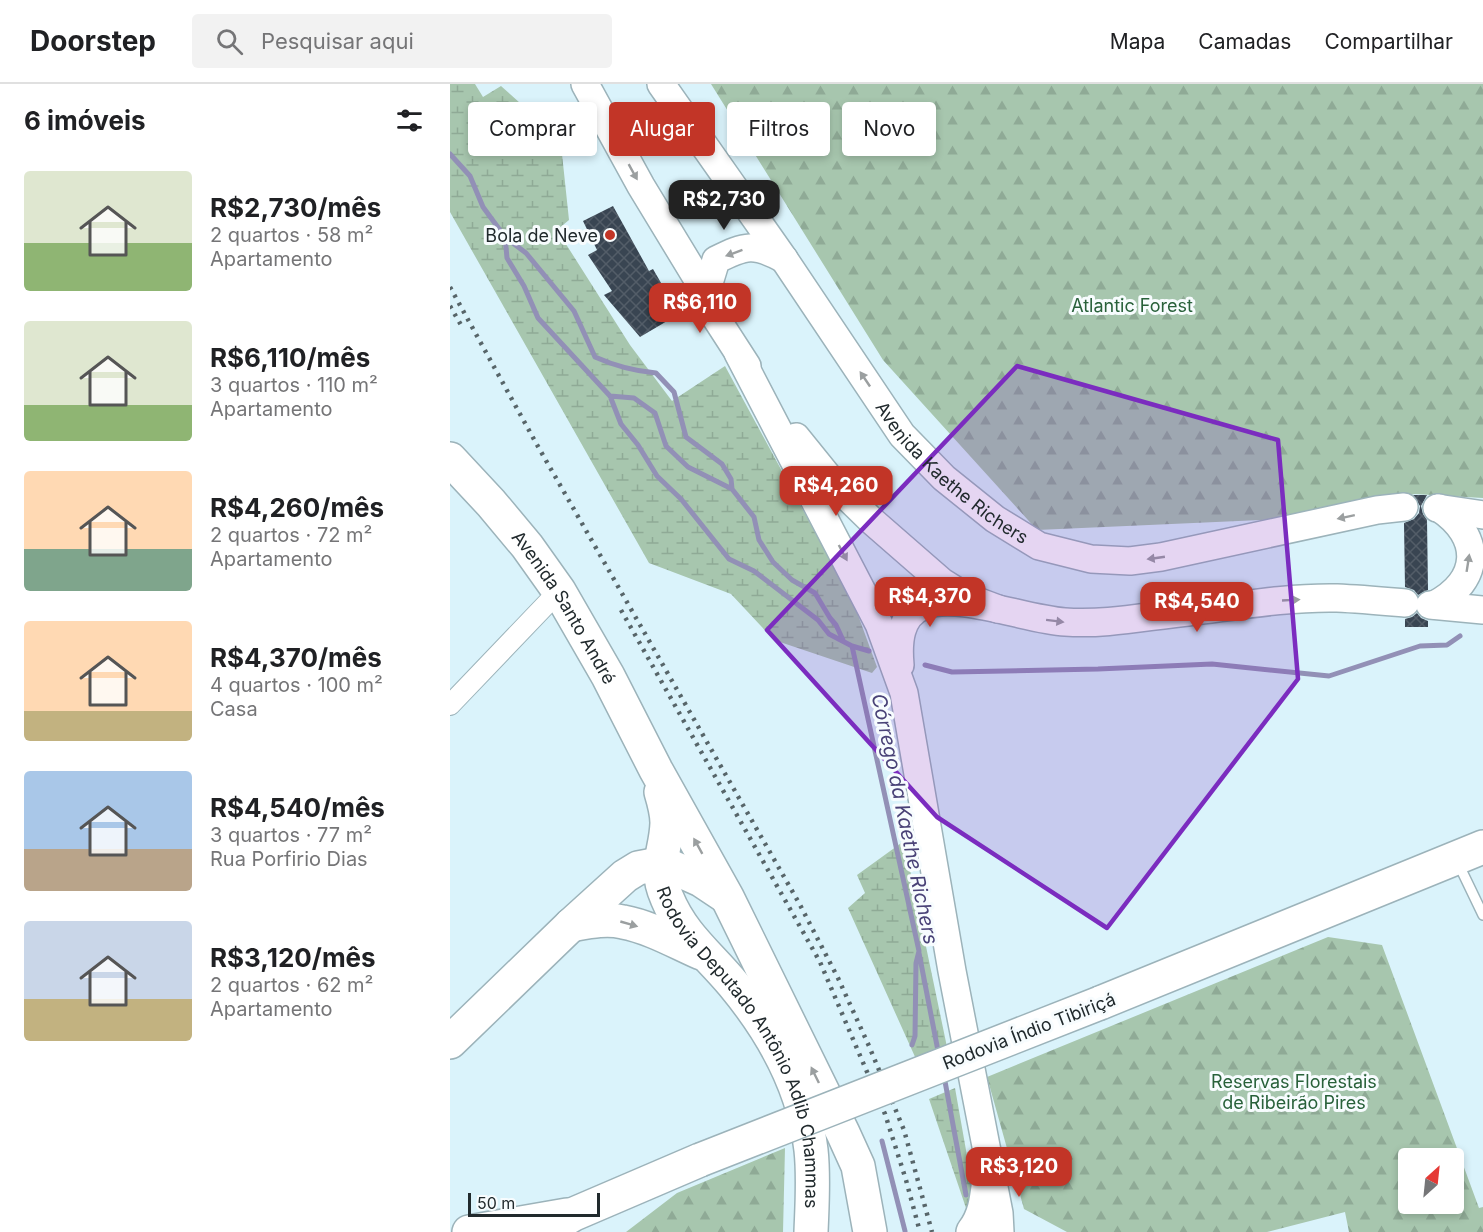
<!DOCTYPE html>
<html lang="pt">
<meta charset="utf-8">
<style>
:root{--surface:#fff;--page:#f2f2f2;--text:#202124;--muted:#757577;--line:#e0e0e0;--accent:#c23527}
body{margin:0;font-family:Inter,sans-serif;background:var(--page);color:var(--text);height:100vh;display:flex;flex-direction:column;font-size:22px;white-space:nowrap}
*{box-sizing:border-box;margin:0}
p{font-size:20px;color:var(--muted)}
.icon{flex:none;width:33px;height:33px;fill:none;stroke:currentColor;stroke-width:2;stroke-linecap:round;stroke-linejoin:round}
.map{position:relative;flex:1;overflow:hidden}
.drawer{display:flex;flex-direction:column;background:var(--surface);width:450px}
.drawer>*{flex:none}
.guide{position:absolute;left:18px;top:18px;width:570px;height:54px;display:flex;gap:12px}
.needle{width:39px;rotate:27deg}
.buttons{position:absolute;left:948px;top:1064px;display:grid;gap:12px}
.buttons a{display:grid;place-items:center;width:66px;height:66px;border-radius:6px;background:var(--surface);box-shadow:0 3px 9px #0003;font-size:30px}
.scale{position:absolute;left:18px;bottom:15px;width:132px;box-sizing:border-box;padding-left:6px;border:3px solid #212a2d;border-top:0;font-size:16px;line-height:21px;white-space:nowrap;color:#212a2d;-webkit-text-stroke:4px #f7fcfe;paint-order:stroke}
.price{position:absolute;translate:-50% -51px;padding:0 14px;border-radius:12px;background:var(--accent);color:#fff;font-size:20px;line-height:39px;filter:drop-shadow(0 2px 3px #0008)}
.price::after{content:'';position:absolute;left:50%;top:36px;width:18px;height:14px;margin-left:-9px;background:inherit;clip-path:polygon(0 0,100% 0,50% 100%)}
.price.active{background:#222;color:#fff}
ul{padding:0;list-style:none}
li{display:flex;align-items:center;gap:18px;height:150px;padding:0 24px}
li span{display:grid;place-items:center;flex:none;width:168px;height:120px;border-radius:6px;color:#555}
li>.icon{margin-inline-start:auto}
span .icon{width:72px;height:72px;fill:#fffc;stroke-width:1}
li b{font-size:26px}
h2{display:flex;justify-content:space-between;align-items:center;height:72px;padding:0 24px;font-size:26px}
.tag{padding:0 21px;border-radius:6px;background:var(--surface);box-shadow:0 3px 9px #0003;font-size:21px;line-height:54px}
.tag.active{background:var(--accent);color:#fff}
header{display:flex;align-items:center;gap:36px;box-sizing:border-box;height:84px;padding:0 30px;background:var(--surface);border-bottom:2px solid var(--line)}
header strong{font-size:28px}
nav{display:flex;gap:33px;margin-inline-start:auto;font-size:21px}
.search{width:420px;height:54px;background:var(--page);display:flex;align-items:center;gap:15px;box-sizing:border-box;padding:0 21px;border-radius:6px;color:var(--muted);font-size:22px}
main{display:flex;flex:1;min-height:0}
.map>svg:first-child{display:block}
.forest{fill:url(#forest-firs);fill-rule:evenodd}
.wetland{fill:url(#wetland-marsh)}
.lines{fill:none;stroke-linecap:round;stroke-linejoin:round}
.stream{stroke:#9290b6;stroke-width:5}
.building{fill:url(#building-cross-hatch)}
.lane-casing{stroke:#9cb3ba;stroke-width:12}
.street-casing{stroke:#9cb3ba;stroke-width:22}
.secondary-casing{stroke:#9cb3ba;stroke-width:30}
.highway-casing{stroke:#9cb3ba;stroke-width:36}
.lane{stroke:#fff;stroke-width:9}
.street{stroke:#fff;stroke-width:20}
.secondary{stroke:#fff;stroke-width:27}
.highway{stroke:#fff;stroke-width:33}
.rail{stroke:#576569;stroke-width:4.5;stroke-dasharray:3 6;stroke-linecap:butt}
.highway-bridge-casing{stroke:#9cb3ba;stroke-width:36;stroke-linecap:butt}
.highway-bridge{stroke:#fff;stroke-width:33}
.oneway{fill:#9b9fa0}
.marked{fill:#7b2cbf;fill-opacity:0.2;stroke:#7b2cbf;stroke-width:4.5;stroke-linejoin:round}
.poi-dot{fill:#c23527;stroke:#f7fcfe;stroke-width:2}
.labels{text-anchor:middle;dominant-baseline:central;stroke-width:6;stroke-linejoin:round;paint-order:stroke}
.poi-label{font-size:18px;fill:#212a2d;stroke:#f7fcfe;text-anchor:end}
.park-label{font-size:18px;fill:#28613a;stroke:#f7fcfe}
.street-label{font-size:18px;fill:#212a2d;stroke:#f7fcfe}
.water-label{font-size:20px;font-style:italic;fill:#494277;stroke:#f7fcfe}
</style>
<header>
<strong>Doorstep</strong>
<div class="search"><svg class="icon" aria-label="search" viewBox="0 0 24 24"><circle cx="10" cy="10" r="6"/><path d="M15 15l6 6"/></svg>Pesquisar aqui</div>
<nav><a>Mapa</a><a>Camadas</a><a>Compartilhar</a></nav>
</header>
<main>
<section class="drawer">
<h2>6 imóveis<svg class="icon" aria-label="filters" viewBox="0 0 24 24"><path d="M4 7h16M4 17h16"/><circle cx="9" cy="7" r="2"/><circle cx="15" cy="17" r="2"/></svg></h2>
<ul>
<li><span style="background:linear-gradient(#dfe7d0 60%,#8fb573 0)"><svg class="icon" aria-label="home" viewBox="0 0 24 24"><path d="M3 11l9-7 9 7M6 9v11h12V9"/></svg></span><div><b>R$2,730/mês</b><p>2 quartos · 58 m²</p><p>Apartamento</p></div></li>
<li><span style="background:linear-gradient(#dfe7d0 70%,#8fb573 0)"><svg class="icon" aria-label="home" viewBox="0 0 24 24"><path d="M3 11l9-7 9 7M6 9v11h12V9"/></svg></span><div><b>R$6,110/mês</b><p>3 quartos · 110 m²</p><p>Apartamento</p></div></li>
<li><span style="background:linear-gradient(#ffd9b3 65%,#7fa58c 0)"><svg class="icon" aria-label="home" viewBox="0 0 24 24"><path d="M3 11l9-7 9 7M6 9v11h12V9"/></svg></span><div><b>R$4,260/mês</b><p>2 quartos · 72 m²</p><p>Apartamento</p></div></li>
<li><span style="background:linear-gradient(#ffd9b3 75%,#c2b280 0)"><svg class="icon" aria-label="home" viewBox="0 0 24 24"><path d="M3 11l9-7 9 7M6 9v11h12V9"/></svg></span><div><b>R$4,370/mês</b><p>4 quartos · 100 m²</p><p>Casa</p></div></li>
<li><span style="background:linear-gradient(#a9c7e8 65%,#b9a48a 0)"><svg class="icon" aria-label="home" viewBox="0 0 24 24"><path d="M3 11l9-7 9 7M6 9v11h12V9"/></svg></span><div><b>R$4,540/mês</b><p>3 quartos · 77 m²</p><p>Rua Porfirio Dias</p></div></li>
<li><span style="background:linear-gradient(#c9d6e8 65%,#c2b280 0)"><svg class="icon" aria-label="home" viewBox="0 0 24 24"><path d="M3 11l9-7 9 7M6 9v11h12V9"/></svg></span><div><b>R$3,120/mês</b><p>2 quartos · 62 m²</p><p>Apartamento</p></div></li>
</ul>
</section>
<div class="map">
<svg width="1033" height="1148" viewBox="0 0 1033 1148">
<defs>
<pattern id="forest-firs" width="22" height="20" patternUnits="userSpaceOnUse" patternTransform="scale(1.5)"><rect width="22" height="20" fill="#a7c6ae"/><path d="M5 1l3.5 6h-7zM16 11l3.5 6h-7z" fill="#8faa96"/></pattern>
<pattern id="wetland-marsh" width="20" height="14" patternUnits="userSpaceOnUse" patternTransform="scale(1.5)"><rect width="20" height="14" fill="#a7c6ae"/><path d="M1 5h8M5 5V1M11 12h8M15 12V8" fill="none" stroke="#8faa96"/></pattern>
<pattern id="building-cross-hatch" width="8" height="8" patternUnits="userSpaceOnUse" patternTransform="scale(1.5)"><rect width="8" height="8" fill="#394552"/><path d="M0 0l8 8M0 8l8-8" fill="none" stroke="#535d68"/></pattern>
</defs>
<rect width="100%" height="100%" fill="#daf3fb"/>
<path class="forest" d="M261,0H1033V414L965,410L836,435L587,446L433,276Z
M878,853L932,861L1029,1124L1033,1123V1148H899L895,1128L817,1148H617L574,1125L537,993ZM958,1074H1004V1119H958Z
M335,1064L333,1148H176L227,1109Z"/>
<path class="wetland" d="M0,0H25L33,13L51,2L89,36L112,70L119,136L107,146L180,261L222,317L275,282L404,520L427,583L422,589L324,556L281,510L199,479L0,128Z
M454,757L497,963L466,975L398,824L415,809L407,791Z
M505,1004L522,1100L523,1118L517,1127L479,1015Z"/>
<g class="lines">
<path class="stream" d="M0,70L20,92L33,123L55,153L57,174L74,202L88,234L160,312L171,340L188,361L207,392L231,415L279,475L304,487L368,536L379,550L402,562L469,867L466,879L465,952L462,961
M55,153L76,169L124,227L145,273C165,282 184,287 206,289L224,308L236,353L272,380L281,395L282,405
M160,312L184,314L205,329L216,362L238,383L282,405L304,433L309,456L323,478L342,496L365,509L380,534L386,541L393,556
M402,562L419,567
M475,581L502,588L648,585L762,580L879,592L970,562L997,561L1010,552
M469,869L489,972
M494,992L516,1111
M432,1057L455,1147"/>
</g>
<path class="building" d="M163,122L199,187L203,185L229,230L190,253L154,211L162,207L138,171L147,166L133,137Z
M963,411H977L971,422L973,430L977,436L978,506L968,511L964,506L955,503L954,439L964,435L969,429L970,422Z
M967,529L971,534L978,537V543H955V535L962,533Z"/>
<g class="lines">
<g class="lane-casing">
<path id="lane" d="M1008,779L1033,831"/>
</g>
<g class="street-casing">
<path id="street" d="M0,621L109,507"/>
</g>
<g class="secondary-casing">
<g id="secondary">
<path d="M135,0L191,102L256,209L266,234L297,282"/>
<path id="s1" d="M211,0L334,175L452,351L494,394L545,435L589,462L641,475L680,477L711,473L927,426L954,423"/>
<path d="M256,209L266,176C296,161 304,159 334,175"/>
<path d="M288,269L429,540L454,609L502,887L549,1129L550,1148"/>
<path d="M346,353L384,400L422,437L492,498L516,513L548,525"/>
<path d="M987,424L1033,431"/>
<path d="M980,521L1033,526"/>
<path d="M984,521C1031,497 1033,453 989,424"/>
<path d="M450,581C448,559 449,532 473,522C507,507 576,536 615,538C657,541 697,532 738,528C787,522 837,513 887,514C910,515 932,517 955,519"/>
</g>
</g>
<g class="highway-casing">
<g id="highway">
<path id="s2" d="M0,375L41,419L77,462L109,507L158,592L206,686L277,813L393,1049L408,1082L420,1148"/>
<path id="s3" d="M211,708C214,718 217,728 217,739C216,769 203,782 217,814C232,851 259,871 283,900C322,947 354,1004 361,1066C364,1093 362,1121 361,1148"/>
<path d="M121,841C138,838 156,834 173,838C200,843 226,858 251,869"/>
<path d="M650,919L1033,763"/>
<path d="M0,958L121,841L175,792L188,784L209,780L222,783L251,796L275,812"/>
<path d="M19,1148L117,1131"/>
<path d="M93,1148L124,1130L250,1076"/>
<path d="M523,1148C537,1130 537,1109 540,1087"/>
</g>
</g>
<use href="#lane" class="lane"/>
<use href="#street" class="street"/>
<use href="#secondary" class="secondary"/>
<use href="#highway" class="highway"/>
<path class="rail" d="M0,203L86,359L349,819L388,894L419,962L454,1046L482,1148
M0,222L11,241
M171,526L370,878L435,1030L456,1096L470,1148"/>
<g class="highway-bridge-casing">
<path id="highway-bridge" d="M250,1076L650,919"/>
</g>
<use href="#highway-bridge" class="highway-bridge"/>
</g>
<defs><path id="oneway-solid" d="M-6-.8H1V-3.2L6.5 0L1 3.2V.8H-6Z" transform="scale(1.5)"/></defs>
<g class="oneway">
<use href="#oneway-solid" transform="translate(183 88) rotate(61)"/>
<use href="#oneway-solid" transform="translate(284 169) rotate(160)"/>
<use href="#oneway-solid" transform="translate(415 295) rotate(-124)"/>
<use href="#oneway-solid" transform="translate(896 433) rotate(168)"/>
<use href="#oneway-solid" transform="translate(393 469) rotate(62)"/>
<use href="#oneway-solid" transform="translate(706 474) rotate(172)"/>
<use href="#oneway-solid" transform="translate(1018 479) rotate(-81)"/>
<use href="#oneway-solid" transform="translate(841 516) rotate(-3)"/>
<use href="#oneway-solid" transform="translate(605 537) rotate(7)"/>
<use href="#oneway-solid" transform="translate(248 762) rotate(-119)"/>
<use href="#oneway-solid" transform="translate(179 840) rotate(16)"/>
<use href="#oneway-solid" transform="translate(365 991) rotate(-116)"/>
</g>
<path class="marked" d="M567,282L828,356L848,595L657,844L487,733L317,546Z"/>
<circle class="poi-dot" cx="160" cy="151" r="6"/>
<g class="labels">
<g class="poi-label">
<text x="148" y="151">Bola de Neve</text>
</g>
<g class="park-label">
<text x="682" y="221">Atlantic Forest</text>
<text x="844" y="997">Reservas Florestais<tspan x="844" dy="21">de Ribeirão Pires</tspan></text>
</g>
<g class="street-label">
<text stroke="none"><textPath href="#s1" startOffset="488">Avenida Kaethe Richers</textPath></text>
<text stroke="none"><textPath href="#s2" startOffset="188">Avenida Santo André</textPath></text>
<text transform="translate(579 947) rotate(-21)">Rodovia Índio Tibiriçá</text>
<text stroke="none"><textPath href="#s3" startOffset="279">Rodovia Deputado Antônio Adlib Chammas</textPath></text>
</g>
<g class="water-label">
<text transform="translate(455 735) rotate(78)">Córrego da Kaethe Richers</text>
</g>
</g>
</svg>
<div class="buttons">
<a><svg class="needle" viewBox="-14 -14 28 28"><path d="M0-13l5 13h-10z" fill="#e53935"/><path d="M0 13l5-13h-10z" fill="#757577"/></svg></a>
</div>
<div class="scale">50 m</div>
<b class="price active" style="left:274px;top:147px">R$2,730</b>
<b class="price" style="left:250px;top:250px">R$6,110</b>
<b class="price" style="left:386px;top:433px">R$4,260</b>
<b class="price" style="left:480px;top:544px">R$4,370</b>
<b class="price" style="left:747px;top:549px">R$4,540</b>
<b class="price" style="left:569px;top:1114px">R$3,120</b>
<div class="guide">
<a class="tag">Comprar</a>
<a class="tag active">Alugar</a>
<a class="tag">Filtros</a>
<a class="tag">Novo</a>
</div>
</div>
</main>
